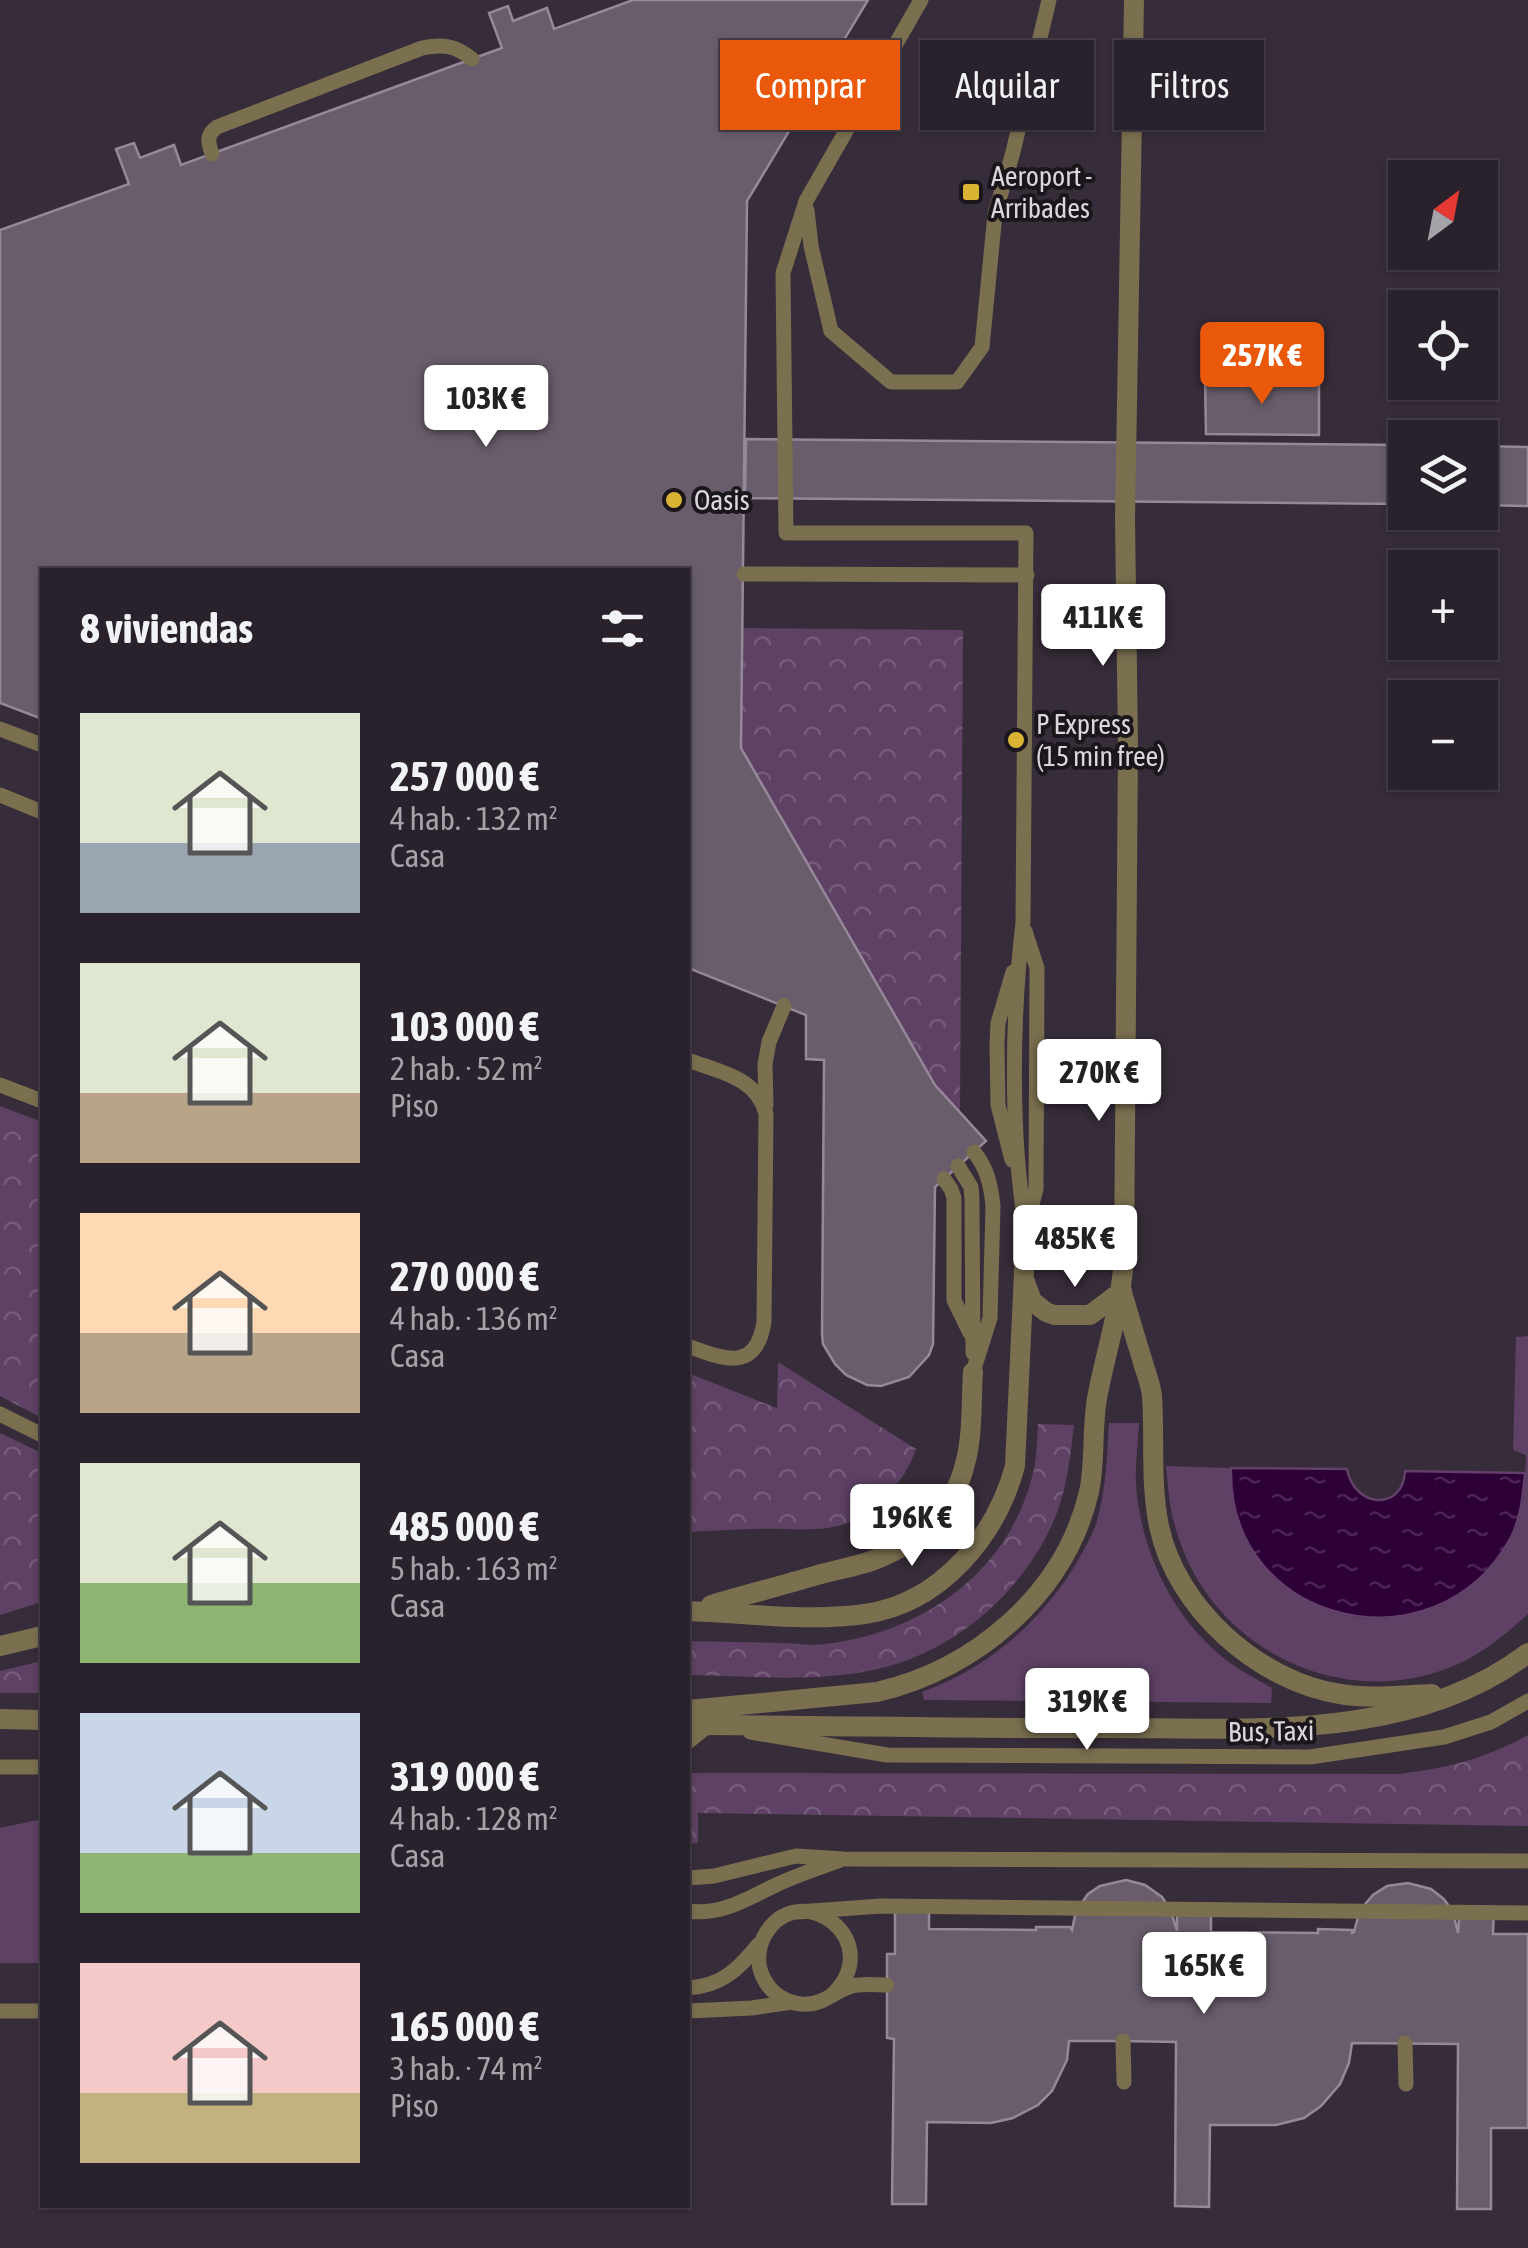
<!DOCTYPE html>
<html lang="es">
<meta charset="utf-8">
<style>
:root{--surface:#29212b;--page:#352e37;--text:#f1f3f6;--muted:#a5a3a9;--line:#453e47;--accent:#ea580c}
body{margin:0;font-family:"Asap Condensed",sans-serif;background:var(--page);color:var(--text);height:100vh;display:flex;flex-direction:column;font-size:38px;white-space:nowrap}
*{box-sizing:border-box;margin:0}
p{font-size:32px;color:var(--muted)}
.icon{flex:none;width:55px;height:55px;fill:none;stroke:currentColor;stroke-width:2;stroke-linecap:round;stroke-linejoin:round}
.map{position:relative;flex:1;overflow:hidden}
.panel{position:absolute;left:40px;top:568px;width:650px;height:1640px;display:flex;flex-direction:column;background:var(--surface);border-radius:0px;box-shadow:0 2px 8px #0004,0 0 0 2px var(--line)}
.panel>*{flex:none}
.banner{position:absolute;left:720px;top:40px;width:658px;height:90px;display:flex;gap:20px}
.needle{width:65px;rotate:32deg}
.buttons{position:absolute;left:1388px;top:160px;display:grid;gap:20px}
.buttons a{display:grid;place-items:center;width:110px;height:110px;border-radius:0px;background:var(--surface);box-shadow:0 2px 8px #0004,0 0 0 2px var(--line);font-size:50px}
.price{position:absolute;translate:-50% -85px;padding:0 22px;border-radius:10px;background:#fff;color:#222;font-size:32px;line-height:65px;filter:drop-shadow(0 2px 5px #0008)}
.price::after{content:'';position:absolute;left:50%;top:60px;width:30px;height:22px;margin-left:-15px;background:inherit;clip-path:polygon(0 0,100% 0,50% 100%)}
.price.current{background:var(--accent);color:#fff}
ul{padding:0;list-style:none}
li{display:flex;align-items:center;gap:30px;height:250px;padding:0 40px}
li span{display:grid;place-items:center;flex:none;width:280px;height:200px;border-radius:0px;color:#555}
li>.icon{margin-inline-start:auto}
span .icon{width:120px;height:120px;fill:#fffc;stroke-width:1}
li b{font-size:42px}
h2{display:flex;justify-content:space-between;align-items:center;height:120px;padding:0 40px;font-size:42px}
.chip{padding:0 35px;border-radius:0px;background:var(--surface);box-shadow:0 2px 8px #0004,0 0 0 2px var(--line);font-size:35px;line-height:90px}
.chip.current{background:var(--accent);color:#fff}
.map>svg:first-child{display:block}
.green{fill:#5e4164}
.park{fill:url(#park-crowns)}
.water{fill:url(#water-ripples);stroke:#624069;stroke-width:2.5}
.building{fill:#695d6b;stroke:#958898;stroke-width:2.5}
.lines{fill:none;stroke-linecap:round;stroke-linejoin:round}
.service{stroke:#7a6f4f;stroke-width:15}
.minor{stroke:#7a6f4f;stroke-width:20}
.poi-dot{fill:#d9b434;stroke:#1b161c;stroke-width:4}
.labels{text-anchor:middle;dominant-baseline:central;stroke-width:8;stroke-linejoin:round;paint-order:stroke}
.poi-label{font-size:28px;fill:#dcd5de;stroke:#1b161c;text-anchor:start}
.street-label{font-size:28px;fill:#dcd5de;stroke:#1b161c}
</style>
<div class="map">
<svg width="1528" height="2248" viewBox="0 0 1528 2248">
<defs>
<pattern id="park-crowns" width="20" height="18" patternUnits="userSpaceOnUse" patternTransform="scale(2.5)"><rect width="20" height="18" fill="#5e4164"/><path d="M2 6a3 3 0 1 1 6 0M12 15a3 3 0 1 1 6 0" fill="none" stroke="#745c7a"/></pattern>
<pattern id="water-ripples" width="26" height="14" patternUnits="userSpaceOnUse" patternTransform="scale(2.5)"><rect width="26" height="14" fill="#2d0037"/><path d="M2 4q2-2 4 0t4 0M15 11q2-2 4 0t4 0" fill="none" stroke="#4b2454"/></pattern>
</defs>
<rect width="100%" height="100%" fill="#372c39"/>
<path class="green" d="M1528,1336V1614C1503,1637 1477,1658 1446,1669C1332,1711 1206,1643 1175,1526C1169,1507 1168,1486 1166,1466L1231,1468C1231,1478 1230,1489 1232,1498C1253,1595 1357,1649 1446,1601C1459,1594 1473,1586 1483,1575C1491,1566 1497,1553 1503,1542C1508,1534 1515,1525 1519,1516C1526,1497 1525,1475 1526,1455L1513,1450L1516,1337Z
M1109,1423H1139C1138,1444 1135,1465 1136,1485C1141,1549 1170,1613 1220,1655C1235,1668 1255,1678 1272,1688L1271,1703L924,1700L922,1692C985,1669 1034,1628 1071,1572C1080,1557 1090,1540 1096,1524C1106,1491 1107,1457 1109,1423Z
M42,1819V1963H0V1828Z"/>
<path class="park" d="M743,628L963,630L960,1112L935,1085L741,748Z
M0,1106L42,1122V1418L0,1396Z
M778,1362L916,1449C902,1488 871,1522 828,1528C805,1531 780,1528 758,1529C734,1529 711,1531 688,1532V1373L777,1408Z
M1038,1424L1074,1425C1070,1460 1066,1497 1050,1529C1017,1597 953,1652 878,1669C817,1683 750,1676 688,1675V1641C718,1642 749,1642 779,1643C795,1643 810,1646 825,1644C921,1633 1007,1574 1032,1477C1037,1460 1037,1442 1038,1424Z
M0,1433L42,1453V1602L0,1615Z
M42,1661V1693H0V1671Z
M1528,1735V1826L698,1813V1843L688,1844V1773L1399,1774C1448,1768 1485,1759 1528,1735Z"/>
<path class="water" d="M1231,1468L1347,1469C1354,1508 1403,1512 1405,1471L1525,1473C1523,1495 1521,1519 1510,1539C1435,1674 1227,1625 1231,1468Z"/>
<path class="building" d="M633,0H868L747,201L741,748L935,1085L986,1141L935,1187L933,1344L929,1355L909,1377L881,1386L867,1385L846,1375L835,1364L823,1344L822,1334L824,1060L806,1059V1015L688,968V570H42V719L0,703V230L129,184L116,149L134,143L140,158L174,145L181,165L502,48L489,13L508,6L513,21L547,8L554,29Z
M1205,378L1319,380V435L1206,434Z
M746,439L1405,445V504L745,498Z
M1480,446L1528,447V506L1480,505Z
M1126,1880L1145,1885L1162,1897L1171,1911L1177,1931V1904L1211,1905V1932L1318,1933V1929L1352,1930V1933L1354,1932L1360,1910L1373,1895L1387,1886L1408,1883L1431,1889L1444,1899L1453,1912L1458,1933L1460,1907H1494L1493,1934H1528V2128H1491V2209H1457L1458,2044L1352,2043L1349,2063L1340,2084L1321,2106L1304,2118L1276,2125H1210L1209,2207L1175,2206L1176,2042L1123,2041H1069L1067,2060L1052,2091L1038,2105L1013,2118L991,2123L927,2122L926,2204H892L894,2039L887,2038V1954H895V1902H929V1929L1036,1930V1927H1070L1072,1930L1076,1911L1088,1894L1100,1886Z"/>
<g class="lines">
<path class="service" d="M921,0L806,201L783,273L786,533H1026L1023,922C1012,1017 1010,1134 1026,1229
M212,154C208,142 206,135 217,127L422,48C442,44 455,45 472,59
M807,210L811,246L831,331L891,382H957L982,347L995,214L1013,152L1049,0
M744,574L1027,575
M0,729L42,745
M0,795L42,812
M1025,931L1037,968L1036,1189L1028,1220
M688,1060C719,1072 757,1077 766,1114L764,1322C756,1373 723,1359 688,1346
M0,1085L42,1101
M766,1105L765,1064L769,1042L784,1006
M1012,1160L998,1105L997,1044L998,1023L1013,972
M958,1166L971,1187L972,1199L973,1353
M944,1179L951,1189L954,1198V1300L970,1333
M973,1372L990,1318L993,1206C991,1185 987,1168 974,1152
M0,1414L42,1435
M750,1732L887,1755L1310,1757L1444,1737L1491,1722L1528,1701
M688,1742L709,1725L713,1726
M0,1767H42
M688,1878L714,1876L796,1856L844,1859L1528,1861
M688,1911C722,1916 748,1898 778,1884C798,1875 818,1868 838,1861
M798,1912L881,1906L1528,1913
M688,1988C721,1986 738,1970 758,1945
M832,1995C888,1941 801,1877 766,1933C758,1946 756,1963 763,1977C773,1999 799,2010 821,2001C831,1997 839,1990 849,1987C860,1983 875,1985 887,1985
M0,2011H42
M688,2011L752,2008L792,2002
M1123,2041L1124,2082
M1405,2043L1406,2084"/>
<path class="minor" d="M1025,1282L1032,1301L1046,1312L1054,1315H1090L1122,1291
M1122,1293C1129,1315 1135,1337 1142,1359C1145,1371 1151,1384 1152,1396C1155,1440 1150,1481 1159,1526C1176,1608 1258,1681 1340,1694C1370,1699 1401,1695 1432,1694
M711,1605C745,1595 780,1586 814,1576C834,1570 855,1567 874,1560C917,1544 954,1510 965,1464C973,1435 971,1402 973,1372
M688,1611C745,1613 807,1622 865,1614C941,1603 996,1536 1015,1466L1026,1229
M0,1646L42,1636
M688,1710L877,1692C976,1669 1065,1594 1089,1492C1096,1460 1091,1426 1098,1393C1107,1348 1121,1305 1124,1258L1128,747L1125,518L1134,0
M0,1719L42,1720
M688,1725C824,1725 960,1729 1096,1728C1238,1727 1408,1745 1528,1653"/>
</g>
<g class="poi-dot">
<rect x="961" y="182" width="20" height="20" rx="5"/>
<circle cx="674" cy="500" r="10"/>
<circle cx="1016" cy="740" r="10"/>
</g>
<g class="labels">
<g class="poi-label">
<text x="991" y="176">Aeroport -<tspan x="991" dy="32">Arribades</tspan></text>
<text x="694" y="500">Oasis</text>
<text x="1036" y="724">P Express<tspan x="1036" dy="32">(15 min free)</tspan></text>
</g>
<g class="street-label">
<text transform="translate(1271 1731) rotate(-1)">Bus, Taxi</text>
</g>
</g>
</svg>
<div class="buttons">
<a><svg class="needle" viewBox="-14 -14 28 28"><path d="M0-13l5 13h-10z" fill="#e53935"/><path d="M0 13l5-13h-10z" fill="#a5a3a9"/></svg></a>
<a><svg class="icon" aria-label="locate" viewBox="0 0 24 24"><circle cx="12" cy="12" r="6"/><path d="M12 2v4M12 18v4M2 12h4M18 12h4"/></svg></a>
<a><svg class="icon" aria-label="layers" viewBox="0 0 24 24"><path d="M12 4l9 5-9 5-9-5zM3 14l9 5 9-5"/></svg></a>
<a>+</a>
<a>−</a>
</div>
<b class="price current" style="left:1262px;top:407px">257K €</b>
<b class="price" style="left:486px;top:450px">103K €</b>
<b class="price" style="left:1103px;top:669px">411K €</b>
<b class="price" style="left:1099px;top:1124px">270K €</b>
<b class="price" style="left:1075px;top:1290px">485K €</b>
<b class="price" style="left:912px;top:1569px">196K €</b>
<b class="price" style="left:1087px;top:1753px">319K €</b>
<b class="price" style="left:1204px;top:2017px">165K €</b>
<div class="banner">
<a class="chip current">Comprar</a>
<a class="chip">Alquilar</a>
<a class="chip">Filtros</a>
</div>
<section class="panel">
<h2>8 viviendas<svg class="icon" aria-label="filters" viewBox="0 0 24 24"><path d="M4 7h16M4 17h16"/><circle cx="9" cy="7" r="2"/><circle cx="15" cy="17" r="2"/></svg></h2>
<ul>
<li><span style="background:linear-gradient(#dfe7d0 65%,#9aa5b1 0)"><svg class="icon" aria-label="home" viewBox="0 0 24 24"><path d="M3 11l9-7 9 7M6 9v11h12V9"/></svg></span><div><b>257 000 €</b><p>4 hab. · 132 m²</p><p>Casa</p></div></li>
<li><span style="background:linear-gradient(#dfe7d0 65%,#b9a48a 0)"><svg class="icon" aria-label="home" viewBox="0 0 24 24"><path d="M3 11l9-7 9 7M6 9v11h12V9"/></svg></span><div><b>103 000 €</b><p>2 hab. · 52 m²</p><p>Piso</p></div></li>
<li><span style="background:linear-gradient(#ffd9b3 60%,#b9a48a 0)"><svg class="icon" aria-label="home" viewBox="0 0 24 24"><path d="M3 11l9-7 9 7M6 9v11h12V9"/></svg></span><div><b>270 000 €</b><p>4 hab. · 136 m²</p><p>Casa</p></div></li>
<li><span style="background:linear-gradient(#dfe7d0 60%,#8fb573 0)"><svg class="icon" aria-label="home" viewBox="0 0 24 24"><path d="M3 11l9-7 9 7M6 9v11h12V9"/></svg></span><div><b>485 000 €</b><p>5 hab. · 163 m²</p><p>Casa</p></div></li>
<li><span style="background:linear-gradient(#c9d6e8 70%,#8fb573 0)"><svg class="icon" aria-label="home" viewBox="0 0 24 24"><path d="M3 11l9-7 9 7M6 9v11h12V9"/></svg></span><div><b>319 000 €</b><p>4 hab. · 128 m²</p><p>Casa</p></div></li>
<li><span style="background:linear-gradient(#f6c9c9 65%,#c2b280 0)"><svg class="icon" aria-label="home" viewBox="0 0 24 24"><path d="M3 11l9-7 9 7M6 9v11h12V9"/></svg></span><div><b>165 000 €</b><p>3 hab. · 74 m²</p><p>Piso</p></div></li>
</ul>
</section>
</div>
